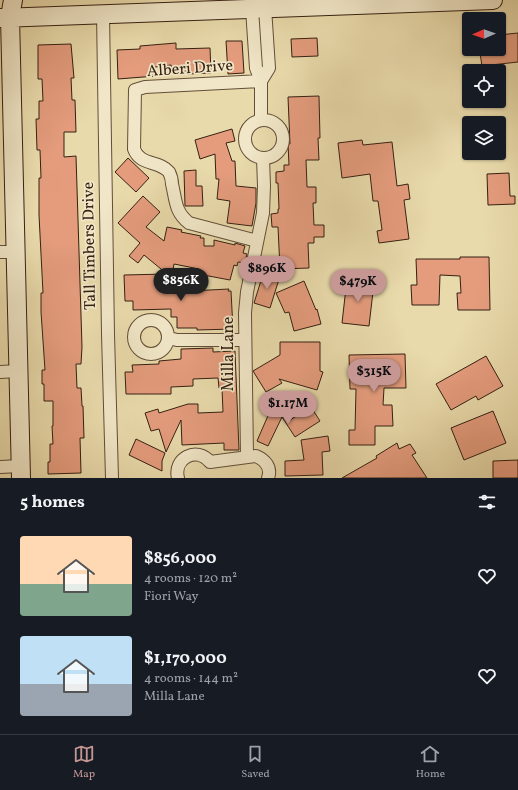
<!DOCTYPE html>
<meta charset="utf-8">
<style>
:root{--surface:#171b24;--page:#20242c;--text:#f1f3f6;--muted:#9ea1a6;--line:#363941;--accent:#c59692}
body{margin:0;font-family:Vollkorn,serif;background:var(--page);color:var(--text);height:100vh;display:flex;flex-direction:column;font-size:15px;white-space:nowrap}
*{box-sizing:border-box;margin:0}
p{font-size:13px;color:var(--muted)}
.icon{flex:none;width:22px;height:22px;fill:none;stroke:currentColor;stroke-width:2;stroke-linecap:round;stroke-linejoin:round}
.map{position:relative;height:478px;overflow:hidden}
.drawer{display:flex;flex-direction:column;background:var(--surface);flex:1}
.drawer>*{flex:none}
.needle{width:26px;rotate:268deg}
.buttons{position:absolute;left:462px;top:12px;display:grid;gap:8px}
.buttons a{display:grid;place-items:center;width:44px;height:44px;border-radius:4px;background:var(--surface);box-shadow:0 1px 3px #0004;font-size:20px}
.price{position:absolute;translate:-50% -34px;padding:0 9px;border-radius:14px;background:var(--accent);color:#111;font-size:13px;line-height:26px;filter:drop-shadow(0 1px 2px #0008)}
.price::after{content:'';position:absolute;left:50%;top:24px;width:12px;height:9px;margin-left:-6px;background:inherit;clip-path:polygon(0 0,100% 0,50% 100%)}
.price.active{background:#222;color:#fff}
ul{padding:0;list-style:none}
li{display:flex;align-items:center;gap:12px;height:100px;padding:0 20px}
li span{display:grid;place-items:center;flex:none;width:112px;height:80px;border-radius:4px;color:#555}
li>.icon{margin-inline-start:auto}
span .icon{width:48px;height:48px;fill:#fffc;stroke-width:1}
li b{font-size:17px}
h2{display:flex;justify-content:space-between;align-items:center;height:48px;padding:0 20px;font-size:17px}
.dock{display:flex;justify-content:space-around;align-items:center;height:56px;border-top:1px solid var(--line);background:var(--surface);font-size:11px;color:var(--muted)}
.dock a{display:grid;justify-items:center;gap:2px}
.dock .active{color:var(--accent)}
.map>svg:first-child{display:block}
.building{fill:#e49c7d;stroke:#352012}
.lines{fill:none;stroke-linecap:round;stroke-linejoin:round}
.street-casing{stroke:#624e38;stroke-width:14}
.secondary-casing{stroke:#352012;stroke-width:20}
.street{stroke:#f1e7c8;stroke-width:12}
.secondary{stroke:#f1e7c8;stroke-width:18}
.labels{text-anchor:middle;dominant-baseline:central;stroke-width:3.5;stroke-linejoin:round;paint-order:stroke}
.street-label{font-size:16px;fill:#352012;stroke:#f1e7c8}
</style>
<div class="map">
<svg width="518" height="478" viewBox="0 0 518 478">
<rect width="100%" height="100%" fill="#e9daab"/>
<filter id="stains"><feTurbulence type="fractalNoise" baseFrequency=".005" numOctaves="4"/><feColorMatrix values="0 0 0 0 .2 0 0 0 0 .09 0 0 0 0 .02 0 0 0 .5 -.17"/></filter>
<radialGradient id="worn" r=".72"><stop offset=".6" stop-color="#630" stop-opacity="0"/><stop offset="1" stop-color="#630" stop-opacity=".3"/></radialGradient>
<path class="building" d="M518,33V62L482,66L480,53L484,52L483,49H499V35Z
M317,38L318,56L292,57L291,39Z
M226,41H242L244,73L228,74Z
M176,43V49L210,48L211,73L188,74V71L172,73L171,65L155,67L156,76L118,79L117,50L140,49V46Z
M71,44L74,78H71L72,100H75L76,132H64V157L76,156L82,347L81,364H76L77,388H81L82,406H83L84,438H80L81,473L48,474V462H50V444H53L52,426H53V401H44V384H42V370H45L41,312V293H43L39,215V178H41L40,150H37L36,119H39V101H43L42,79H38V45Z
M319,96L320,138H318L319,160H306L307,187H316V203H313L314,225H324V237H314V243H308L309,268L280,269L278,227H272L271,214L278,213V209H279L278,183H276V172L284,171V165H289L288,144H290L288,97Z
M232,129L235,141L226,143L232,161H235L236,186L256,188V203L252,226L227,223L230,201L217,199L219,179H216L215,154L200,159L195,140Z
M362,140L363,145L392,142L397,186L408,184L410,199L404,200L409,239L379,243L377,231L382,230L378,201H373L370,174L342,178L338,143Z
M128,158L149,178L136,192L115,172Z
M196,170V186H202L203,206H185L184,171Z
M509,173L510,196H515V204L488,205L487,174Z
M143,196L160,212L146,227L164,241L167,227L182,230L181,232L201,236L200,238H204V246H214V240L235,245V243L245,246L243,253L247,254L245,263L238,262L237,266L234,265L230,280L198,274L199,269L174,264L173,270L167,269V274L144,255L138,263L129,256L140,243L118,223Z
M460,257H489L490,310H458L457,293H461L460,276L440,275L439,305H412L411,285H417L416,259H460Z
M264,271L280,276L270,308L254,303Z
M167,274V287H190V291L229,289L228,291H231L233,329L197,330V328H177V317H171V309L133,310V301H125L124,275Z
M347,279L374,283L369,326L342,323Z
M304,281L316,310L317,309L321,324L294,331L289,312L285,313L276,293Z
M280,342H320V371L323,372L317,390L279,379L282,383L266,392L253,371L280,355Z
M213,348V352L235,351L239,450H224V443L182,445L181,420L166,452L159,429L151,431L145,413L158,409L159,413L188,404H198V413L223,412L222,388H219L218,378L193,379V386L171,387V394H126L125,372H133L132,365L159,364V361L181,359V349Z
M405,354L406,388H384L383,405H392L393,426H375V445H349V430H355L356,389H350L349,355Z
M486,356L503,386L478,400L476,396L451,410L436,384Z
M311,407L320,421L295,437L282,417L268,446L257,441L270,411L290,420Z
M493,411L506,443L464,460L451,428Z
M328,436L330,451L322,452L323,475L285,476V461L304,460L301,440Z
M136,439L165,453L162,461V471L129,455Z
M397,443L399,449L410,444L416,453L412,455L427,478H342L377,458L376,456Z
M518,460V478H493V461Z"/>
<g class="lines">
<g class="street-casing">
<path id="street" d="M252,9L256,68L261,81V120
M103,14L108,334L112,478
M261,81L269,68L265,8
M245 139a19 19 0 1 1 38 0a19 19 0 1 1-38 0Z
M257,241L189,223C175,212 176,201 172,184C172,180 171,176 169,172C159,160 140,166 134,149L135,90L145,87L261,81
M0,252H14
M134 337a17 17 0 1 1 34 0a17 17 0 1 1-34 0Z
M169,338L177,340H245
M0,372L18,371
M247,456L245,313L247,292L263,213L264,186L263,158
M0,467L20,466
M178,478C173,458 197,446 210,462L256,456C265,460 272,467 268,478"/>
</g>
<g class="secondary-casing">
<path id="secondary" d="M13,0L10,17L21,478
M0,18L493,0"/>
</g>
<use href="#street" class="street"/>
<use href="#secondary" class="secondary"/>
</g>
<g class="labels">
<g class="street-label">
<text transform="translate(190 69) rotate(-4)">Alberi Drive</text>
<text transform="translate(90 246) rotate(-91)">Tall Timbers Drive</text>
<text transform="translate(229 354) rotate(-90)">Milla Lane</text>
</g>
</g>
<rect width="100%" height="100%" filter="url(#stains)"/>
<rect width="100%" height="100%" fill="url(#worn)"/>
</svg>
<div class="buttons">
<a><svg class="needle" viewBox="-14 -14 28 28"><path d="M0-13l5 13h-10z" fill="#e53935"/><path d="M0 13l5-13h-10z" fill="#9ea1a6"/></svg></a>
<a><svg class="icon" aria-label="locate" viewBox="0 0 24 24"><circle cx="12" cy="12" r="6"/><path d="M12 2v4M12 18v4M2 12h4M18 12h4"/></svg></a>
<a><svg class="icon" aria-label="layers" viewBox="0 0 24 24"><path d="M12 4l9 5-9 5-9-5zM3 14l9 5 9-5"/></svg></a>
</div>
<b class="price" style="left:267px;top:290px">$896K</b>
<b class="price active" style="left:181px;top:302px">$856K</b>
<b class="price" style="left:358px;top:303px">$479K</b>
<b class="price" style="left:374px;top:393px">$315K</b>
<b class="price" style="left:288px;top:425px">$1.17M</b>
</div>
<section class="drawer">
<h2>5 homes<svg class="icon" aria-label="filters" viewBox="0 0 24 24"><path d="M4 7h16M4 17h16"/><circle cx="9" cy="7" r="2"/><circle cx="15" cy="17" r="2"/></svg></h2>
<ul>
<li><span style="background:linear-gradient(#ffd9b3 60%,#7fa58c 0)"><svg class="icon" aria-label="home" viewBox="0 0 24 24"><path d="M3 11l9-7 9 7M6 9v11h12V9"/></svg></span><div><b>$856,000</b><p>4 rooms · 120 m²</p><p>Fiori Way</p></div><svg class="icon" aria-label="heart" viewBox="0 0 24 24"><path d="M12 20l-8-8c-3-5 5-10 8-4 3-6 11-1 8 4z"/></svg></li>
<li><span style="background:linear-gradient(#bfe0f5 60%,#9aa5b1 0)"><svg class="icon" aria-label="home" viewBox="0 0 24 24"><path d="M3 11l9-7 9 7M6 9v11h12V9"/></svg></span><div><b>$1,170,000</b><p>4 rooms · 144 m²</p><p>Milla Lane</p></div><svg class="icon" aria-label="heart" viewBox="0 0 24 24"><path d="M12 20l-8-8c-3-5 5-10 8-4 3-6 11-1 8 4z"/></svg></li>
</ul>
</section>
<nav class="dock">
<a class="active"><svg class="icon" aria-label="map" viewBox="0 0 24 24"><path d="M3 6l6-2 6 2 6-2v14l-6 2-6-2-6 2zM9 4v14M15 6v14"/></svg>Map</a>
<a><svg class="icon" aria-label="saved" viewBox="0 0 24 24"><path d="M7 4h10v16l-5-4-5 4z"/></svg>Saved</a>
<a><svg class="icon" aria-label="home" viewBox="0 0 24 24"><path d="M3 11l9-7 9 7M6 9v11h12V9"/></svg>Home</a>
</nav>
